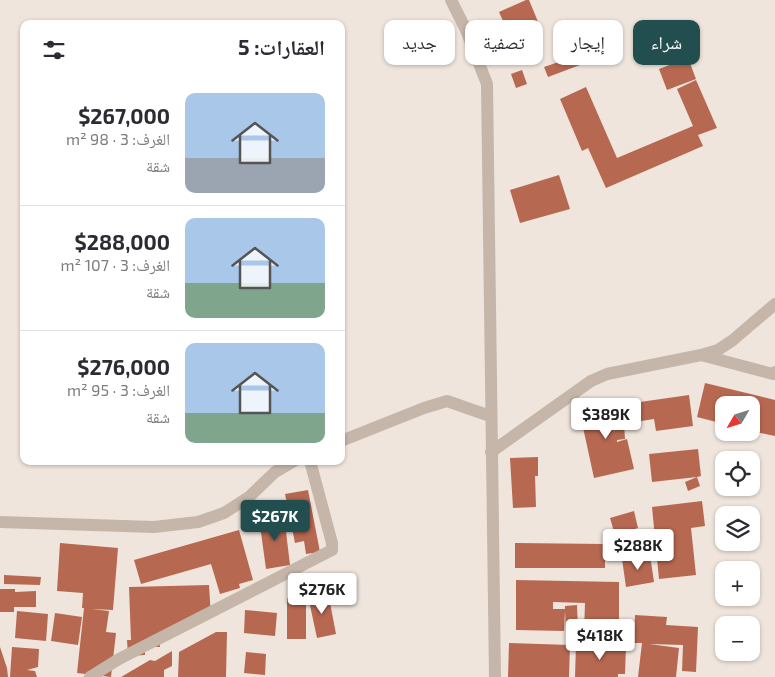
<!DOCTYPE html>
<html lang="ar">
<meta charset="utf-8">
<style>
:root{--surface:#fff;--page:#f7f7f7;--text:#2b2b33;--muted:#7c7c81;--line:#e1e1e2;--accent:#234e50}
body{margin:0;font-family:"Exo 2","Noto Naskh Arabic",sans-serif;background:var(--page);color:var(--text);direction:rtl;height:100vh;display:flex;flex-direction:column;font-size:19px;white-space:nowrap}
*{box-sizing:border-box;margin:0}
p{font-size:16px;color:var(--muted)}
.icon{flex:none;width:28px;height:28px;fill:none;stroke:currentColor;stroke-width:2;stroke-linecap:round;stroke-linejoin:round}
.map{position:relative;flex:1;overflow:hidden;direction:ltr}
.drawer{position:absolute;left:20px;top:20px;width:325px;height:445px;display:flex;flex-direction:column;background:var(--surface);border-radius:10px;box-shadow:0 1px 4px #0004;direction:rtl}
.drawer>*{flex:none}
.top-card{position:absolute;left:360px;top:20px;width:340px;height:45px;direction:rtl;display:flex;gap:10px}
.needle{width:32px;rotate:231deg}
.buttons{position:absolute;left:715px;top:396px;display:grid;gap:10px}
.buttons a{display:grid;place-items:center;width:45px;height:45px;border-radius:10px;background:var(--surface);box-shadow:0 1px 4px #0004;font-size:25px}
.price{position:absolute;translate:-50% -42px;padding:0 11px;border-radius:5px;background:#fff;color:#222;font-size:16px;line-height:32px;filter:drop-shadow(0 1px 2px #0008)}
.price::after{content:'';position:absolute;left:50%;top:30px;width:15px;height:11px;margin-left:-8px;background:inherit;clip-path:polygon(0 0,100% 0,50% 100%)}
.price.selected{background:var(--accent);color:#fff}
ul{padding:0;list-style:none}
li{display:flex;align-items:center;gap:15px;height:125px;padding:0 20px}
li+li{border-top:1px solid var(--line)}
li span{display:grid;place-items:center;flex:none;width:140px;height:100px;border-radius:10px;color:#555}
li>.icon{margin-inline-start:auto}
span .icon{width:60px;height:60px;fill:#fffc;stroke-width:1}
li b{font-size:21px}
h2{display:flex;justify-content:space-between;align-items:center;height:60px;padding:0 20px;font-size:21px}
.tag{padding:0 18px;border-radius:10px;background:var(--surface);box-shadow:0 1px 4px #0004;font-size:18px;line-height:45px}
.tag.selected{background:var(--accent);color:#fff}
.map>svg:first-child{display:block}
.building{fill:#b76851}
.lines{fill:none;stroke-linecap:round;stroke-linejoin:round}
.minor{stroke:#c5b6a9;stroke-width:12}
</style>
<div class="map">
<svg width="775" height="677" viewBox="0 0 775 677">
<rect width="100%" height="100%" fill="#efe5dc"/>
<path class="building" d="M526,0H529L541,29L533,32L541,51L521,61L499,12Z
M576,56L580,65L548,77L544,67Z
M688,58L696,79L667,90L659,69Z
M522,70L527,84L516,88L511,74Z
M696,80L717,128L698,135L703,146L606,188L588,148L582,151L560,99L586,87L617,158L693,126L677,89Z
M559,175L570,209L520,223L510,190Z
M705,383L775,400V436L751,431V405H724V424L697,417Z
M689,395L693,426L656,431L654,419L629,423L626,404Z
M609,403L615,433L613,410L623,409L625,439L617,440V442L627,439L634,469L594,478L579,409Z
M698,449L701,476L697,477L700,486L688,491L685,482L697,477L652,482L649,454Z
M538,457V476H535L536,507L513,508L510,458Z
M308,490L320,552L306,554L304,541L295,543L285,494Z
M702,501L705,526L691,528L696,575L659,579L652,507Z
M634,511L638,528L615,535L610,518Z
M284,515L290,565L266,569L259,518Z
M239,530L253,580L239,584L240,588L220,594L211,564L141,584L134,560Z
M60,543L118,548L113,610L91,609L109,611L106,632L116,633L111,677L77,673L84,608H82L83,593L57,591Z
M515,543L605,544V568H515Z
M650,555L654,582L626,587L622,559Z
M4,575L41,577L40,585L4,584Z
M296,579L299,591L294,592L290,580Z
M516,580L619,582V631H584L585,603L553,602V609H565V606L577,605L578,630L566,631L565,611L564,631L516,630Z
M209,585L211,617L159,636L160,647H145V655L128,656L127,640H131L129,587Z
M0,589H15V592L36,591V607H14V612H0Z
M328,592L336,634L317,638L308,596Z
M287,598H306V639H287Z
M245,610L277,613L275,636L244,633Z
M17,611L48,614L46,641L15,638Z
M55,613L82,617L78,645L51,641Z
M635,615L667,617L666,625L698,627L696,672L682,671L683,645L649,644L679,648L676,677H638L642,643H634Z
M216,632H227L226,677H178L179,652Z
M509,643L570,645L569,677H508Z
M576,644L626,646L625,674H618V677H575Z
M0,647L7,668L8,677H0Z
M12,647L39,649L38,667L27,670L35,671L37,677H10Z
M172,651V666L164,670V677H121L150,660L155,661Z
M246,652L266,654L265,675L244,673Z"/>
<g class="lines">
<path class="minor" d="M451,0L466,30L487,84L495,677
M701,355L773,374L775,372
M341,441L424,408L447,401L490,416
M491,452L591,381L607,374L701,355L718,350L733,340L775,304
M0,522L154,527L198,522L224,513L249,497L275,472L294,461
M90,677L119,659L332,550V543L310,461"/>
</g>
</svg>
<div class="buttons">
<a><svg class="needle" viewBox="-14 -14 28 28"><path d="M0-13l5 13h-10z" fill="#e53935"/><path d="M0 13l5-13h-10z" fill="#7c7c81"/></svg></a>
<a><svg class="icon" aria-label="locate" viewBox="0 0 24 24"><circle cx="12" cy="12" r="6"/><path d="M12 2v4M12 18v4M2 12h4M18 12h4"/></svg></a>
<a><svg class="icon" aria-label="layers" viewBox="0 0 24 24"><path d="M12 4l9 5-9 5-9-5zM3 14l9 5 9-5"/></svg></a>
<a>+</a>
<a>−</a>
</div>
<b class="price" style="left:606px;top:440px">$389K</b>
<b class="price selected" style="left:275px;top:542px">$267K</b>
<b class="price" style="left:638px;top:571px">$288K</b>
<b class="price" style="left:322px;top:615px">$276K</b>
<b class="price" style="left:600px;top:661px">$418K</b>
<div class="top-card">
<a class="tag selected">شراء</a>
<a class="tag">إيجار</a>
<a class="tag">تصفية</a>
<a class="tag">جديد</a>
</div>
<section class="drawer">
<h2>العقارات: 5<svg class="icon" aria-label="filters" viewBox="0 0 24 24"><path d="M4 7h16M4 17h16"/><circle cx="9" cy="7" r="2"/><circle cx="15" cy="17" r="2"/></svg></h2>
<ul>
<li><span style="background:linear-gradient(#a9c7e8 65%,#9aa5b1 0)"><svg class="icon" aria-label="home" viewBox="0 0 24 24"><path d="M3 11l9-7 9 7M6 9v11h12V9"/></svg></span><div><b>$267,000</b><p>الغرف: 3 · 98 m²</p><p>شقة</p></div></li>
<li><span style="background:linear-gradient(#a9c7e8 65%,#7fa58c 0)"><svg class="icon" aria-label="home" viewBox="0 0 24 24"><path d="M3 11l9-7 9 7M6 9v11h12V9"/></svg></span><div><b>$288,000</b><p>الغرف: 3 · 107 m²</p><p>شقة</p></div></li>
<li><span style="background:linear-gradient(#a9c7e8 70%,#7fa58c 0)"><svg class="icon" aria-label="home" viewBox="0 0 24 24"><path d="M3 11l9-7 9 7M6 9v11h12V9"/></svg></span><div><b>$276,000</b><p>الغرف: 3 · 95 m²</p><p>شقة</p></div></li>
</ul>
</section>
</div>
